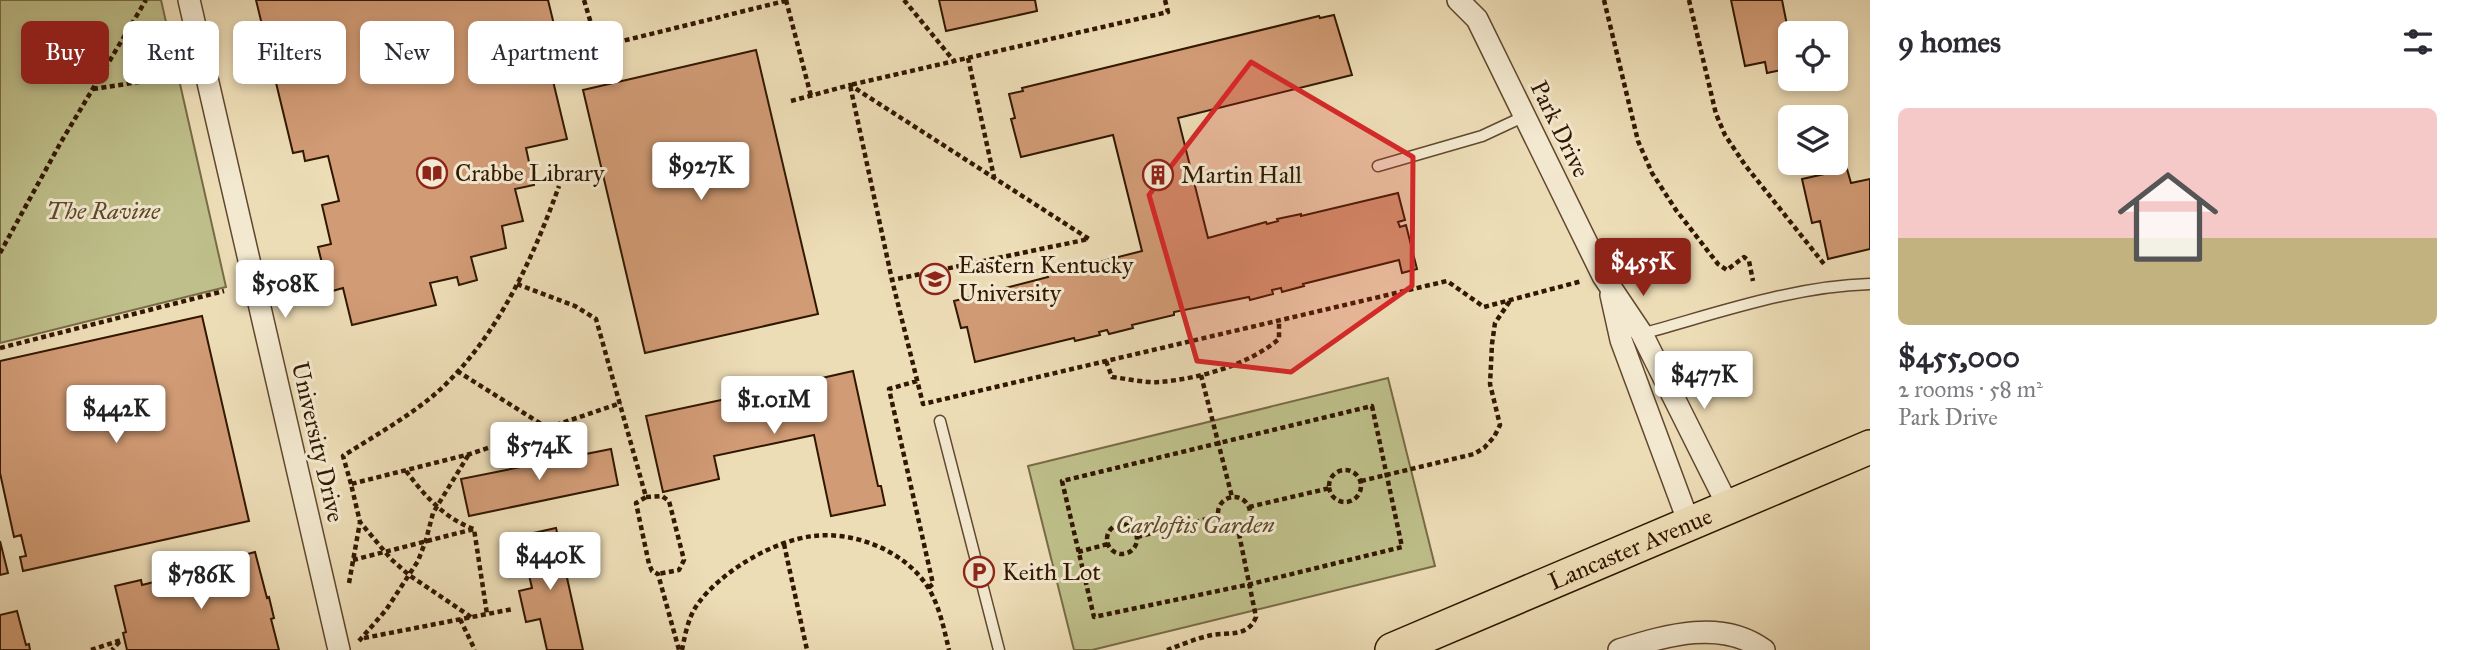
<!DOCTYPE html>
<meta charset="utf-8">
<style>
:root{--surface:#fff;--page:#f7f7f7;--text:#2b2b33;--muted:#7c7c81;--line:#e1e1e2;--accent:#8f2418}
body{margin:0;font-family:"IM FELL Great Primer",serif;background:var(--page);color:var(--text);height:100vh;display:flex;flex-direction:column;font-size:26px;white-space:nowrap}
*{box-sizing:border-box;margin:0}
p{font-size:23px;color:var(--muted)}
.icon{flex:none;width:38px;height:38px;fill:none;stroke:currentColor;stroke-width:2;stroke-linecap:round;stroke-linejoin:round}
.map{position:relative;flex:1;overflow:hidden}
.side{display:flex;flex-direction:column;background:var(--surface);width:595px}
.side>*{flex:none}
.guide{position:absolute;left:21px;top:21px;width:665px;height:63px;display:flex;gap:14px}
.tools{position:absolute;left:1778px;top:21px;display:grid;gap:14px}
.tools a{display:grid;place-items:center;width:70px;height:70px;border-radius:10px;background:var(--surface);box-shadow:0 4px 10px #0003;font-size:35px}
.price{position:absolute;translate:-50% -60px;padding:0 16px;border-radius:7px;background:#fff;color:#222;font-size:23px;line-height:46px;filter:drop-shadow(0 2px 4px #0008)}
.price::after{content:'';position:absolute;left:50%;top:42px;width:21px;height:16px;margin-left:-10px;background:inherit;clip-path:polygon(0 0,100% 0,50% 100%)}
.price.current{background:var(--accent);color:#fff}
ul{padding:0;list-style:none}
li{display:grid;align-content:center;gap:14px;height:371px;padding:0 28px}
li+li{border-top:2px solid var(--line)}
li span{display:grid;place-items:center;height:217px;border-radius:10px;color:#555}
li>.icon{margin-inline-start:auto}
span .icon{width:126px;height:126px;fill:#fffc;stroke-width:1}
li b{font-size:30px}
h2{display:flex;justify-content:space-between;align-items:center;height:84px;padding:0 28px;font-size:30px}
.pill{padding:0 24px;border-radius:10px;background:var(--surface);box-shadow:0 4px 10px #0003;font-size:24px;line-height:63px}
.pill.current{background:var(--accent);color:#fff}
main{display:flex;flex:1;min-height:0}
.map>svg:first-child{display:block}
.green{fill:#bebf8a;stroke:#786b45;stroke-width:2}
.building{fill:#d19b75;stroke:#321700;stroke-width:2}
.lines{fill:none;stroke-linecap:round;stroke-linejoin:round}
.lane-casing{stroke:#61482e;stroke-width:13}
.street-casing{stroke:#61482e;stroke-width:24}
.primary-casing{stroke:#321700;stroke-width:36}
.path{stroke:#321700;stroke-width:4.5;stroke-dasharray:5 3.5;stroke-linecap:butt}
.lane{stroke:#f3e9d0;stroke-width:10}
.street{stroke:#f3e9d0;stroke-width:21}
.primary{stroke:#edddb7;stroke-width:33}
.marked{fill:#d62828;fill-opacity:0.2;stroke:#d62828;stroke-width:5;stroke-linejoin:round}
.labels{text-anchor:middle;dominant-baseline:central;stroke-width:6;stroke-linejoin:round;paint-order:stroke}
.street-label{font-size:24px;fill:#321700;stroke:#f3e9d0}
.poi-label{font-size:24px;fill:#321700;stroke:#f3e9d0;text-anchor:start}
.park-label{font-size:24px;font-style:italic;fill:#5c4929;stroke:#f3e9d0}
</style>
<main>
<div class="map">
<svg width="1870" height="650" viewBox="0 0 1870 650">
<rect width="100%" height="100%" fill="#edddb7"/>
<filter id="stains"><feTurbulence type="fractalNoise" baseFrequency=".00286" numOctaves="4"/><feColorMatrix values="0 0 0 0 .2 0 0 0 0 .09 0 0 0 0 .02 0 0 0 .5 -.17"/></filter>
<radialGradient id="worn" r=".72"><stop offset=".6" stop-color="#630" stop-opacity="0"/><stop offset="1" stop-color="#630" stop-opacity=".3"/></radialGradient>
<path class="green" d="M0,0H161L226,287L0,343Z
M1388,378L1435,566L1092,650H1074L1028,466Z"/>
<path class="building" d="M256,0H548L567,78L553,81L567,139L526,148L534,185L515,189L523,221L502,226L506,248L471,257L477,280L459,285L457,277L430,283L436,305L352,325L343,288L329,292L318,247L331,244L322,205L339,201L328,156L305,161L303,151L293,153Z
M939,0H1035L1037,11L946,31Z
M1731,0H1782L1790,40V68L1767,73L1765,62L1745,66Z
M1334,15L1352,75L1178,118L1208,238L1266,222L1267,224L1278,221L1277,219L1301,214V216L1398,193L1405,220L1398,222L1400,227L1406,225L1417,269L1402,273L1399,260L1303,284L1304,286L1282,292L1281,288L1272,290L1273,294L1250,300L1249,297L1174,312V315L1132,325L1133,328L1109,334L1107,330L1099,332L1100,335L1075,341L1074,338L975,362L967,327L961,328L954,301L1048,277L1047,274L1070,268V271L1080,268L1079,267L1142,251L1113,135L1021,157L1011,119L1015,118L1009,94L1023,91L1022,88L1319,16L1320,18Z
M756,50L818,314L645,353L583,90Z
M1847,169L1851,183L1870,179V249L1828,259L1820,221L1812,223L1802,179Z
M202,316L249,521L23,571L20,557L26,556L21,535L14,537L0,473V361Z
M853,371L878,486H881L885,505L831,516L814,435L714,456L719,479L663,492L646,416L726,399L725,393L771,383L773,389Z
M611,449L618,485L469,516L461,479Z
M556,528L583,650H547L540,619L526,622L519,591L532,588L520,536Z
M0,541L8,573L0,575Z
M255,552L267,598L269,597L274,618L271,619L279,650H127L123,633L126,632L115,586L141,580L142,585L230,563L229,559Z
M17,611L26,645L29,644L30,650H0V615Z"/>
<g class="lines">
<g class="lane-casing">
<path id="lane" d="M1378,166L1482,136L1525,116
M1641,334C1715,314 1793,286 1870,284
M940,421L999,650"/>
</g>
<g class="street-casing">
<path id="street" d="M189,0L339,650
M1458,0L1477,19L1603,276L1642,334L1728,506
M1611,295L1621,340L1689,523
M1619,650C1665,636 1721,618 1764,650"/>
</g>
<g class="primary-casing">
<g id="primary">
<path id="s1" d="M1392,650L1870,447"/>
</g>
</g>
<path class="path" d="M584,0L598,47L789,0
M786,0L811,96
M904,0L954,61
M1165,0L1168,12L850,85L892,280L923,404L1447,281L1484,307L1582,281
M1604,0L1638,141L1652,173L1676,210L1718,264L1727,270L1744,257L1749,261L1753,281
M1689,0L1716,114L1725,135L1745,165L1824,264
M968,58L994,177
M93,89L185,75
M791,101L850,85L1089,239L892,280
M0,253L61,142L146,0
M517,284L575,306L596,319L646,497L636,503L649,564L652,571L658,574L679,650
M0,348L224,291
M1106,361L1112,377C1128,379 1146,383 1161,382C1201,378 1248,365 1279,339V320
M457,371L546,427
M1201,375L1232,497
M917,381L889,389L933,584L928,588
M1372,406L1402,547L1251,584L1094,617L1062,481Z
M1329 486a16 16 0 1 1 32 0a16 16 0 1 1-32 0Z
M406,471C424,495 445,519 474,529L487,614
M1361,481L1474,454L1484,448L1494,437L1500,425L1490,384L1492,344L1495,323L1510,301
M351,484L343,456C377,434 416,413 445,385C500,331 533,258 559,186
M1218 513a16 16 0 1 1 32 0a16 16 0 1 1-32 0Z
M646,497L662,496L669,501L684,560L679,570L658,574
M1249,507L1330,488
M1107 539a15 15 0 1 1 30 0a15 15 0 1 1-30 0Z
M1137,537L1218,516
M784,544L807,650
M1078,552L1108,544
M353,560L474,529
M349,583L360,522
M471,617L409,575L391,559L360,522L351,484L470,454L621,403
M460,619L475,650
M364,638L513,609
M359,641L386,610L418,561L426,540L433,513L469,454
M91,650L121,640L112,650
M682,650C685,635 688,618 697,605C720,572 774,540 814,536C856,531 907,552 929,589C940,608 944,629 949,650
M1167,650C1181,645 1197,638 1212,635C1230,632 1248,637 1256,617L1238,529"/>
<use href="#lane" class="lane"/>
<use href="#street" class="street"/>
<use href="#primary" class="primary"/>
</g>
<path class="marked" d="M1251,62L1413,157L1412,286L1291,372L1197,361L1149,195Z"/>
<defs>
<g id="library-ring" transform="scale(1.575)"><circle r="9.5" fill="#f3e9d0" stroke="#8f2418" stroke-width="1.5"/><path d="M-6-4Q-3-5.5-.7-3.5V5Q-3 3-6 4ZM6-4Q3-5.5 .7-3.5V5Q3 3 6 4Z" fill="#8f2418"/></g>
<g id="building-ring" transform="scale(1.575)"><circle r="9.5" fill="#f3e9d0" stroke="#8f2418" stroke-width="1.5"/><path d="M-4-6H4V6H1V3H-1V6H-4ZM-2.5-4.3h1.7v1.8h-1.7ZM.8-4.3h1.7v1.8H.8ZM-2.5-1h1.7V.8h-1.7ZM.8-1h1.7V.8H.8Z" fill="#8f2418"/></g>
<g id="university-ring" transform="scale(1.575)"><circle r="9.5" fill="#f3e9d0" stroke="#8f2418" stroke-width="1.5"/><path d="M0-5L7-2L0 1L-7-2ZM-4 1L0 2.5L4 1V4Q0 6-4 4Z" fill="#8f2418"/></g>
<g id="parking-ring" transform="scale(1.575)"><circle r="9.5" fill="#f3e9d0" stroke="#8f2418" stroke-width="1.5"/><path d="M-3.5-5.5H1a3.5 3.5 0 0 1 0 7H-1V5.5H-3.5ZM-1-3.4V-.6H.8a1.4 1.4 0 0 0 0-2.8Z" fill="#8f2418"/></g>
</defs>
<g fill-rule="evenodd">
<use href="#library-ring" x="432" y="173"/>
<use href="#building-ring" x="1158" y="175"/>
<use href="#university-ring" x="935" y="279"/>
<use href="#parking-ring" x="979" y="572"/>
</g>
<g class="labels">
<g class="street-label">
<text transform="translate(1560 129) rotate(64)">Park Drive</text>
<text transform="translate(318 442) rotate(77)">University Drive</text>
<text stroke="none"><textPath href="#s1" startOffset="259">Lancaster Avenue</textPath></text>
</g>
<g class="poi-label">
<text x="455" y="173">Crabbe Library</text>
<text x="1181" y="175">Martin Hall</text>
<text x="958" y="265">Eastern Kentucky<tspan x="958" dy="28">University</tspan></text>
<text x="1002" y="572">Keith Lot</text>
</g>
<g class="park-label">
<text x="103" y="211">The Ravine</text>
<text x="1195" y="525">Carloftis Garden</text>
</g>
</g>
<rect width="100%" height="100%" filter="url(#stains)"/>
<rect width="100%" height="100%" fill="url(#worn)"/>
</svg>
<div class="tools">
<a><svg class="icon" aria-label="locate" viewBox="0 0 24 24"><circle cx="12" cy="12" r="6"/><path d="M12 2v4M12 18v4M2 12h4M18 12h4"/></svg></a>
<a><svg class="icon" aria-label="layers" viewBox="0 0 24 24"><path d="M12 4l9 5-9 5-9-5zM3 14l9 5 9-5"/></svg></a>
</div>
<b class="price" style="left:701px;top:202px">$927K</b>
<b class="price current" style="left:1643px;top:298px">$455K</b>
<b class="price" style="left:285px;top:320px">$508K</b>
<b class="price" style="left:1704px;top:411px">$477K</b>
<b class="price" style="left:774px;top:436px">$1.01M</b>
<b class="price" style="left:116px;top:445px">$442K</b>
<b class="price" style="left:539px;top:482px">$574K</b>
<b class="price" style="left:550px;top:592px">$440K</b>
<b class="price" style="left:201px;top:611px">$786K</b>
<div class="guide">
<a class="pill current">Buy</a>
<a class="pill">Rent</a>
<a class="pill">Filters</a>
<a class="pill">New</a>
<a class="pill">Apartment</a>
</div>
</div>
<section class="side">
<h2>9 homes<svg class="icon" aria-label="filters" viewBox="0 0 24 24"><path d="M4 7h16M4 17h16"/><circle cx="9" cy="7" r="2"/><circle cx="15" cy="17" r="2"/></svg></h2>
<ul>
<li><span style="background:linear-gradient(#f6c9c9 60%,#c2b280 0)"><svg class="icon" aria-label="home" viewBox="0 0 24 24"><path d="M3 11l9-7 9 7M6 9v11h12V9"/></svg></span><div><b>$455,000</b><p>2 rooms · 58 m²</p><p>Park Drive</p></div></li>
</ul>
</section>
</main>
